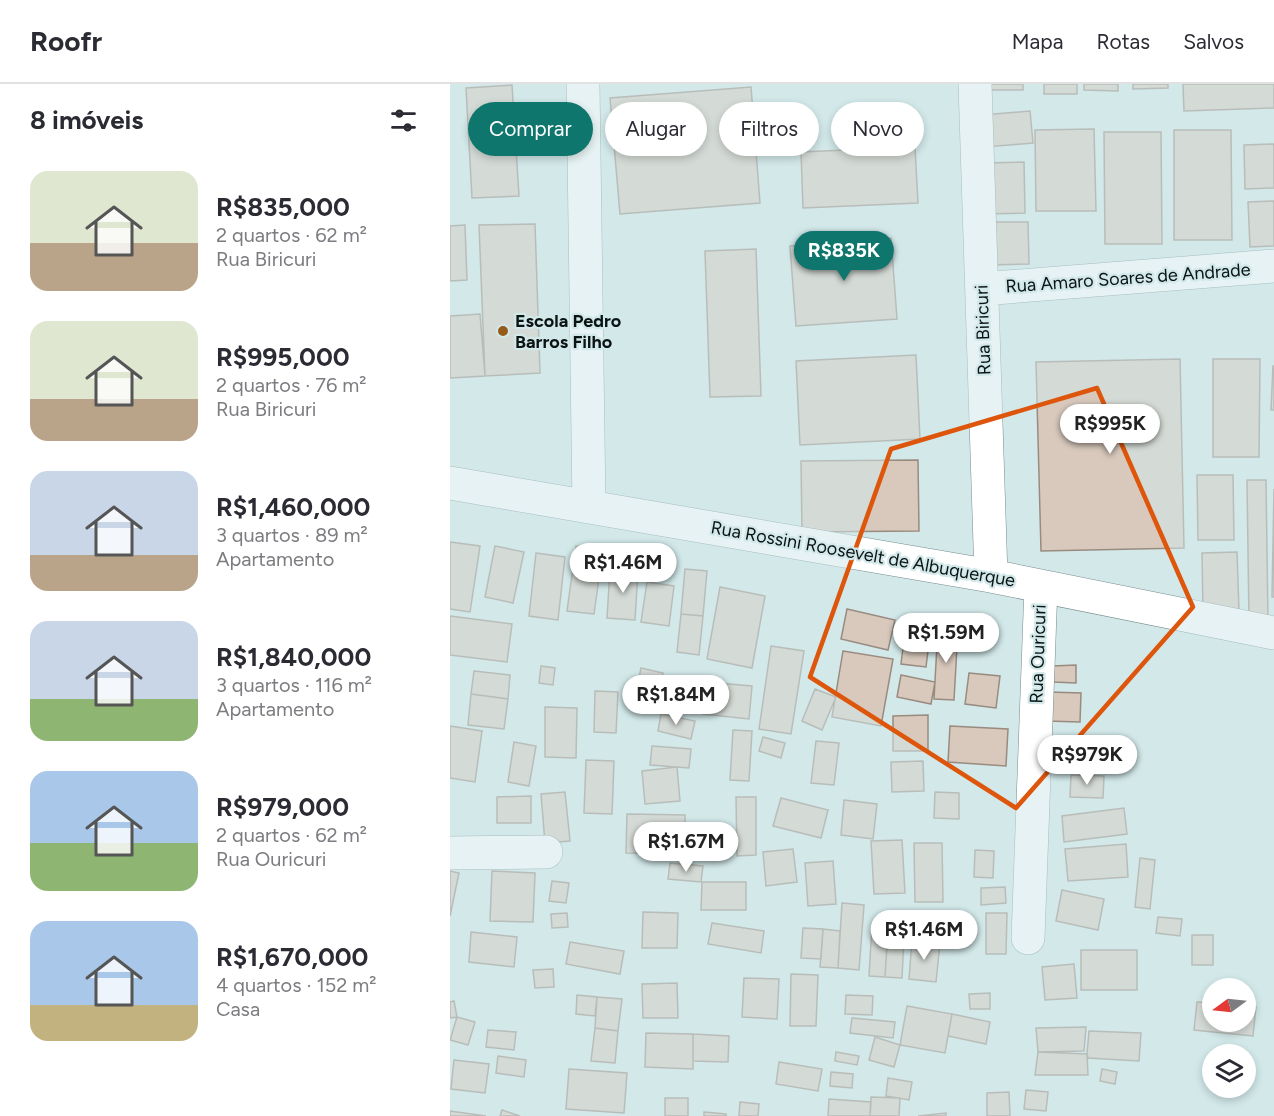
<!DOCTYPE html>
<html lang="pt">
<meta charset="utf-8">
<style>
:root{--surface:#fff;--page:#f7f7f7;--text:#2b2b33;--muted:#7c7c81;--line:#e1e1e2;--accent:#0f766e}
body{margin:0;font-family:Figtree,sans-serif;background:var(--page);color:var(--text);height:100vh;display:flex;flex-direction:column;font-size:22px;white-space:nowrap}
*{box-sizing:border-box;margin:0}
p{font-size:20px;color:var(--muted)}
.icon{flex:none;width:33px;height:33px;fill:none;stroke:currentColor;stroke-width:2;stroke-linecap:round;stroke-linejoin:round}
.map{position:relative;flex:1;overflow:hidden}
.sheet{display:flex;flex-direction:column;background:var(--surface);width:450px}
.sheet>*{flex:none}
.banner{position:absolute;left:18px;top:18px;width:570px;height:54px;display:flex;gap:12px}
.needle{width:39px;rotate:255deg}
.buttons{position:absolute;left:752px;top:894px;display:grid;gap:12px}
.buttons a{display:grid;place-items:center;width:54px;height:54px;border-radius:50%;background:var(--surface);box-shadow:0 3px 9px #0003;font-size:30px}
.price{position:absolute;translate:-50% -51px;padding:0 14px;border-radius:21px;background:#fff;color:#222;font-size:20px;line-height:39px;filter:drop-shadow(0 2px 3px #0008)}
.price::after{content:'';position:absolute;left:50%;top:36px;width:18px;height:14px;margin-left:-9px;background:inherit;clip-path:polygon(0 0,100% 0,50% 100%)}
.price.selected{background:var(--accent);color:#fff}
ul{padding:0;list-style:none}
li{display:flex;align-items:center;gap:18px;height:150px;padding:0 30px}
li span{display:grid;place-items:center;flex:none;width:168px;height:120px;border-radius:18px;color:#555}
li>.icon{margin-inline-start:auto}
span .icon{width:72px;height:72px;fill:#fffc;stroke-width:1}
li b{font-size:26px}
h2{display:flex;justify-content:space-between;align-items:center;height:72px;padding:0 30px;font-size:26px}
.tag{padding:0 21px;border-radius:27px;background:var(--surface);box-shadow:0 3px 9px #0003;font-size:21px;line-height:54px}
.tag.selected{background:var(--accent);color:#fff}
header{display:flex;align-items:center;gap:36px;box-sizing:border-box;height:84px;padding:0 30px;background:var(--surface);border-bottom:2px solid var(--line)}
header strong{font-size:28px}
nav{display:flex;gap:33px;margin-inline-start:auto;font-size:21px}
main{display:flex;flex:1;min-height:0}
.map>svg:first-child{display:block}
.building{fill:#d8c9bc;stroke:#998b80;stroke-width:1.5}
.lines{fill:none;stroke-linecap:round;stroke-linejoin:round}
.minor-casing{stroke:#778c8d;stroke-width:34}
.minor{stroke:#fff;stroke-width:33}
.marked{fill:none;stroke:#dd560c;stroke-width:4.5;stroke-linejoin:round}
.poi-dot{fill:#965a1b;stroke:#d2e8e9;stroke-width:2}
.labels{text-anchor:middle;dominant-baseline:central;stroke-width:4.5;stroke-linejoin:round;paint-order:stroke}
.street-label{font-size:18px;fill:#0b1313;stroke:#d2e8e9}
.poi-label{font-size:18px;font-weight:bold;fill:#0b1313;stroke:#d2e8e9;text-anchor:start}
</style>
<header>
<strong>Roofr</strong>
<nav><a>Mapa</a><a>Rotas</a><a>Salvos</a></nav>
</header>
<main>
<section class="sheet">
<h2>8 imóveis<svg class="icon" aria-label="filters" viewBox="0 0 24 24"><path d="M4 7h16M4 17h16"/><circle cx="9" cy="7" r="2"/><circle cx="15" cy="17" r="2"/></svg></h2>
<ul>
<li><span style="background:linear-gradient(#dfe7d0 60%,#b9a48a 0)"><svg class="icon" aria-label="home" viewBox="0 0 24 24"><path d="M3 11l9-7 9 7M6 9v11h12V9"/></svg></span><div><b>R$835,000</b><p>2 quartos · 62 m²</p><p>Rua Biricuri</p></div></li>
<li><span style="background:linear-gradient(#dfe7d0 65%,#b9a48a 0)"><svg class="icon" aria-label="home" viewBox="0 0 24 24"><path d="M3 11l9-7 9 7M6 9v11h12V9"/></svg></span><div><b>R$995,000</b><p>2 quartos · 76 m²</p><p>Rua Biricuri</p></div></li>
<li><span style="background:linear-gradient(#c9d6e8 70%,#b9a48a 0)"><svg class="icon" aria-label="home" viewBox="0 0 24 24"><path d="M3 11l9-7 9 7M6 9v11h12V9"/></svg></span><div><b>R$1,460,000</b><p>3 quartos · 89 m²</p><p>Apartamento</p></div></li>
<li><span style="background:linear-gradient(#c9d6e8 65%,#8fb573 0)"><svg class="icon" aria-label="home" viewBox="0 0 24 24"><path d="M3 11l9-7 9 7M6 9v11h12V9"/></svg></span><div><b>R$1,840,000</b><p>3 quartos · 116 m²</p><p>Apartamento</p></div></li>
<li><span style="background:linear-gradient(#a9c7e8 60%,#8fb573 0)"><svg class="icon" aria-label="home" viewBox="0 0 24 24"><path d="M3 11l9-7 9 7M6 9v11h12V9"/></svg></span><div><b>R$979,000</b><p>2 quartos · 62 m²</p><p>Rua Ouricuri</p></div></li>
<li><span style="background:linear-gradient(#a9c7e8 70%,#c2b280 0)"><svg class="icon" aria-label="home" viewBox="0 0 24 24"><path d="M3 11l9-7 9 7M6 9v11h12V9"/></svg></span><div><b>R$1,670,000</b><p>4 quartos · 152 m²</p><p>Casa</p></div></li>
</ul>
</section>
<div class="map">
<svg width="824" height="1032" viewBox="0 0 824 1032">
<rect width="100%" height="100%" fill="#d2e8e9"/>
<path class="building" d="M540,0H573V6H540Z
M594,0H627V10H594Z
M634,0H668V7L634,6Z
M683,0H718V4L683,5Z
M733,0H824V24L734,27Z
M62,1L69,112L22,114L16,4Z
M301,3L310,119L170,130L160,14Z
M580,27L583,59L535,63L532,31Z
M644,45L646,127H586L585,46Z
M724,46H781L782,156H724Z
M654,48H711L712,160H655Z
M824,60V104L795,105L794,61Z
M465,63L468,119L353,124L351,68Z
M574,78L575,129L536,130L534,79Z
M824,117V162L800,163L798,118Z
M539,138H578L579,180L540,181Z
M85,140L90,289L35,292L29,141Z
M15,141L17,196L0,197V142Z
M441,154L447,235L346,242L340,162Z
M306,165L311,312L260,313L255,167Z
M30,230L35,292L0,294V232Z
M466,271L470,355L350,361L346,277Z
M730,275L734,464L591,467L586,278Z
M763,275H810L809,373H763Z
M823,282H824V326H821Z
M468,376L469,447L352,448L351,377Z
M747,391H783L784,456H748Z
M797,396H816L818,538H799Z
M824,405V513H822Z
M0,458L30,462L20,528L0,525Z
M45,462L74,468L63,519L35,513Z
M126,462L153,465L144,530L117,527Z
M787,468L789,527L753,528L752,469Z
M86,469L115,473L108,536L79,532Z
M160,485L188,486L185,536L157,534Z
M235,485L257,487L253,532L231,530Z
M197,498L224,502L219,542L191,538Z
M270,503L315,512L302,584L257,575Z
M397,525L445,536L438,566L391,555Z
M231,530L253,532L249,571L227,568Z
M457,531L482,534L476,583L451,580Z
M0,532L62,540L57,578L0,571Z
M488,543L508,545L504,616L484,615Z
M321,562L354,567L341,650L309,645Z
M393,567L443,575L431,642L382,633Z
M626,581V599L603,598V582Z
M91,582L105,584L103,601L89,599Z
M191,584L213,589L207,618L185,613Z
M24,587L60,591L58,615L21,610Z
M519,589L550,592L546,624L515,620Z
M451,591L485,598L481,620L447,613Z
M256,598L302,602L299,635L253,630Z
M365,605L386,613L372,646L352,637Z
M145,607L168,608L166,649L144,648Z
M598,608L631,609L630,638L597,637Z
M21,610L58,615L54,645L18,641Z
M95,623L127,624L126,674L95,673Z
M211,630L245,637L241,655L208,647Z
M478,631V667H443V632Z
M0,642L32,647L25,698L0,694Z
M500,642L558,645L556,682L498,678Z
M283,646L302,647L299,697L280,696Z
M313,653L335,659L331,674L309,667Z
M366,657L389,659L384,701L361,699Z
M612,657H664V682H612Z
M64,658L86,662L79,702L58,698Z
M202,662L241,665L239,684L200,681Z
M136,676L164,677L162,730L134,729Z
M473,677L474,707L442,708L441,678Z
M227,683L230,717L195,720L192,687Z
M621,691L654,692L653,714L620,713Z
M115,708L120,757L95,759L91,710Z
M485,708L509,709V735L484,734Z
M81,712V739H47V713Z
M286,713H306V771L287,772Z
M331,714L378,726L371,754L323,742Z
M394,716L427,720L423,755L391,751Z
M674,724L677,750L614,758L612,732Z
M177,730L235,731V770L176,769Z
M452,756L455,809L424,810L421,757Z
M464,759H492L493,818H465Z
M676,760L678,793L618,797L615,765Z
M343,765L347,798L316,802L313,768Z
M525,766L544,767L543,794L524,793Z
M690,774L705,776L700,825L685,823Z
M383,777L386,820L358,822L355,779Z
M220,779L253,782L251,798L218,795Z
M0,787L9,789L0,832Z
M42,787L85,789L83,838L40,837Z
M102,797L119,799L116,819L99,817Z
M252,798H296V826H251Z
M555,803L556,819L531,821V804Z
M612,806L654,815L648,846L606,837Z
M392,819L414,821L409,886L388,884Z
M193,828L228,829L227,864H192Z
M117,829L118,843L102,844L101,830Z
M536,829H557L556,870H536Z
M439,832L455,834L452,894L435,893Z
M708,833L732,835L730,852L706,849Z
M262,839L314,847L311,869L258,860Z
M422,842L438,843L435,893L419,892Z
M353,844L373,845L371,875L351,874Z
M373,845L390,847L388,884L370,883Z
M21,848L67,853L64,883L19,878Z
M742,851H763V881H742Z
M462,856L490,859L486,898L459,895Z
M120,858L174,867L170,890L116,880Z
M631,866H687V906H631Z
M624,880L627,914L595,916L592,883Z
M103,885L104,903L85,904L83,886Z
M341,890L368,891L366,942H340Z
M294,894L329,895L327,935L292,933Z
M227,899L228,934H193L192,900Z
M540,909V925H520L519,910Z
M127,911L147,913L145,932L126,930Z
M396,911L423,912L422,931L395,930Z
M147,913L172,915L168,947L145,944Z
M4,917L7,933L0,934V918Z
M747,918L762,919V938H795V922L806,923L803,952L744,946Z
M457,922L502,930L495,969L450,961Z
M502,930L540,938L536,960L498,952Z
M7,933L25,938L18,961L0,956Z
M402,934L445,938L443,954L400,949Z
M636,943L634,967L588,968L586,944Z
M145,944L168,947L165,979L141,977Z
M38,946L66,948L64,966L36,963Z
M639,947L691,949L689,977L638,974L637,970Z
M196,949L243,950V985L195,983Z
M243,950L279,952L278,978L243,977Z
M425,953L450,961L444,983L419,976Z
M386,968L409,972L407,981L385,977Z
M588,968L637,970L638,991H585Z
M48,972L76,976L74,993L46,989Z
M4,976L39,980L35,1009L1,1005Z
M329,978L372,985L368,1007L326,1000Z
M119,985L177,989L174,1029L116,1025Z
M652,985L667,988L665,1000L650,997Z
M381,988L403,990L402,1004L380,1002Z
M438,994L462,998L459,1016L436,1012Z
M576,1006L598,1008L596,1027L574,1025Z
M559,1008L560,1032H537V1009Z
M421,1013L450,1014L449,1032H420Z
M215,1014H238V1032H215Z
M379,1015L421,1018L420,1032H378Z
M290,1018L309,1020L308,1032H289Z
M52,1026L70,1032H50Z
M0,1027L36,1032H0Z
M254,1028L276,1030V1032H254Z
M496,1029V1032H468Z"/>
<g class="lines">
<g class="minor-casing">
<path id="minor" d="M133,0L139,422
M525,0L541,492
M532,205L824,182
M0,399L541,492L824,549
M0,769L96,768
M578,854L591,502"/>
</g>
<use href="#minor" class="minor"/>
</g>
<path d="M0 0H824V1032H0ZM647,304L743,523L566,724L360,593L441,365Z" fill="#d2e8e9" fill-opacity=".55" fill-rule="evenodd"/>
<path class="marked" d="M647,304L743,523L566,724L360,593L441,365Z"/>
<circle class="poi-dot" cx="53" cy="247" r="6"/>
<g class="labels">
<g class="street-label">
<text transform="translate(678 194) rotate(-4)">Rua Amaro Soares de Andrade</text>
<text transform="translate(533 246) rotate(-92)">Rua Biricuri</text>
<text transform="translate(413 470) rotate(10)">Rua Rossini Roosevelt de Albuquerque</text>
<text transform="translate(588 570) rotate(-88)">Rua Ouricuri</text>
</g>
<g class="poi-label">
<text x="65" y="237">Escola Pedro<tspan x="65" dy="21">Barros Filho</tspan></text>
</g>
</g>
</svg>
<div class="buttons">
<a><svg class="needle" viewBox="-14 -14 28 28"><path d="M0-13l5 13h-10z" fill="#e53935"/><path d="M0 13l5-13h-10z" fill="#7c7c81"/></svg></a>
<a><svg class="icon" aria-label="layers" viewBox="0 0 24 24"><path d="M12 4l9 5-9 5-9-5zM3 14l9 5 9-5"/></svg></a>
</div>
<b class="price selected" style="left:394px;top:198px">R$835K</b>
<b class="price" style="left:660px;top:371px">R$995K</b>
<b class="price" style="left:173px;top:510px">R$1.46M</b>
<b class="price" style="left:496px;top:580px">R$1.59M</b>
<b class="price" style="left:226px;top:642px">R$1.84M</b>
<b class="price" style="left:637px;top:702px">R$979K</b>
<b class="price" style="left:236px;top:789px">R$1.67M</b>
<b class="price" style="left:474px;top:877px">R$1.46M</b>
<div class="banner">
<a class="tag selected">Comprar</a>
<a class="tag">Alugar</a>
<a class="tag">Filtros</a>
<a class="tag">Novo</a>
</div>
</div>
</main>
